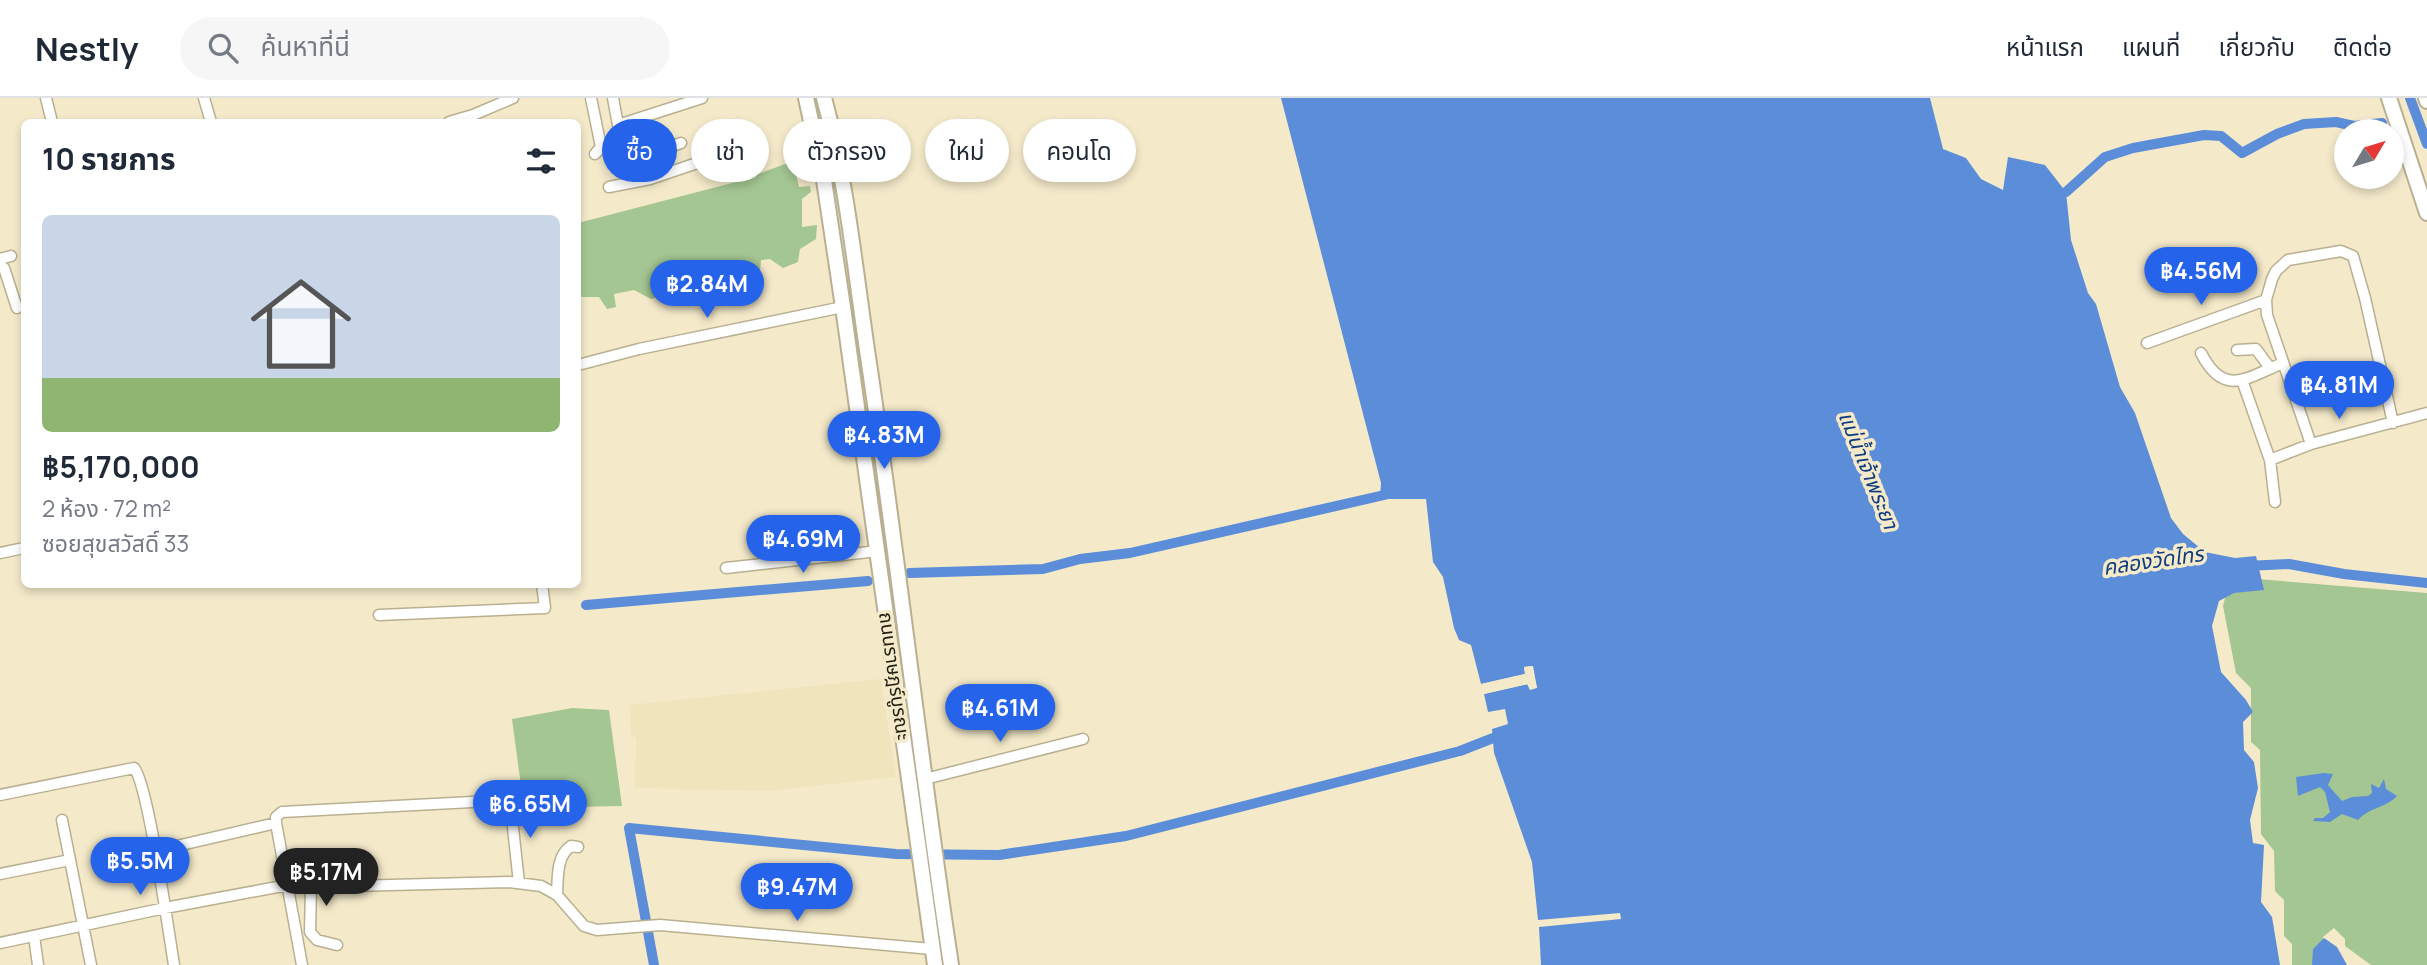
<!DOCTYPE html>
<html lang="th">
<meta charset="utf-8">
<style>
:root{--surface:#fff;--page:#f6f6f7;--text:#1f2937;--muted:#747a83;--line:#e0e1e3;--accent:#2563eb}
body{margin:0;font-family:Manrope,"Noto Sans Thai",sans-serif;background:var(--page);color:var(--text);height:100vh;display:flex;flex-direction:column;font-size:26px;white-space:nowrap}
*{box-sizing:border-box;margin:0}
p{font-size:23px;color:var(--muted)}
.icon{flex:none;width:38px;height:38px;fill:none;stroke:currentColor;stroke-width:2;stroke-linecap:round;stroke-linejoin:round}
.map{position:relative;flex:1;overflow:hidden}
.panel{position:absolute;left:21px;top:21px;width:560px;height:469px;display:flex;flex-direction:column;background:var(--surface);border-radius:10px;box-shadow:0 4px 10px #0003}
.panel>*{flex:none}
.hud{position:absolute;left:602px;top:21px;width:665px;height:63px;display:flex;gap:14px}
.needle{width:46px;rotate:52deg}
.controls{position:absolute;left:2334px;top:21px;display:grid;gap:14px}
.controls a{display:grid;place-items:center;width:70px;height:70px;border-radius:50%;background:var(--surface);box-shadow:0 4px 10px #0003;font-size:35px}
.price{position:absolute;translate:-50% -60px;padding:0 16px;border-radius:24px;background:var(--accent);color:#fff;font-size:23px;line-height:46px;filter:drop-shadow(0 2px 4px #0008)}
.price::after{content:'';position:absolute;left:50%;top:42px;width:21px;height:16px;margin-left:-10px;background:inherit;clip-path:polygon(0 0,100% 0,50% 100%)}
.price.active{background:#222;color:#fff}
ul{padding:0;list-style:none}
li{display:grid;align-content:center;gap:14px;height:371px;padding:0 21px}
li span{display:grid;place-items:center;height:217px;border-radius:10px;color:#555}
li>.icon{margin-inline-start:auto}
span .icon{width:126px;height:126px;fill:#fffc;stroke-width:1}
li b{font-size:30px}
h2{display:flex;justify-content:space-between;align-items:center;height:84px;padding:0 21px;font-size:30px}
.tag{padding:0 24px;border-radius:32px;background:var(--surface);box-shadow:0 4px 10px #0003;font-size:24px;line-height:63px}
.tag.active{background:var(--accent);color:#fff}
header{display:flex;align-items:center;gap:42px;box-sizing:border-box;height:98px;padding:0 35px;background:var(--surface);border-bottom:2px solid var(--line)}
header strong{font-size:33px}
nav{display:flex;gap:38px;margin-inline-start:auto;font-size:24px}
.search{width:490px;height:63px;background:var(--page);display:flex;align-items:center;gap:18px;box-sizing:border-box;padding:0 24px;border-radius:38px;color:var(--muted);font-size:26px}
.map>svg:first-child{display:block}
.built{fill:#efe4bb}
.green{fill:#a4c692}
.water{fill:#5c8dd9}
.pier{fill:#f4eaca}
.lines{fill:none;stroke-linecap:round;stroke-linejoin:round}
.canal{stroke:#5c8dd9;stroke-width:10}
.street-casing{stroke:#b8b090;stroke-width:13}
.secondary-casing{stroke:#b8b090;stroke-width:18}
.primary-casing{stroke:#b8b090;stroke-width:18}
.street{stroke:#fff;stroke-width:10}
.secondary{stroke:#fff;stroke-width:14}
.primary{stroke:#fff;stroke-width:14}
.labels{text-anchor:middle;dominant-baseline:central;stroke-width:7;stroke-linejoin:round;paint-order:stroke}
.street-label{font-size:19px;fill:#1f1c10;stroke:#f4eaca}
.water-label{font-size:21px;font-style:italic;fill:#0f3c81;stroke:#f4eaca}
</style>
<header>
<strong>Nestly</strong>
<div class="search"><svg class="icon" aria-label="search" viewBox="0 0 24 24"><circle cx="10" cy="10" r="6"/><path d="M15 15l6 6"/></svg>ค้นหาที่นี่</div>
<nav><a>หน้าแรก</a><a>แผนที่</a><a>เกี่ยวกับ</a><a>ติดต่อ</a></nav>
</header>
<div class="map">
<svg width="2427" height="867" viewBox="0 0 2427 867">
<rect width="100%" height="100%" fill="#f4eaca"/>
<path class="built" d="M881,581L896,679L768,693L635,690L636,639H631L630,607Z"/>
<path class="green" d="M793,63L799,89L810,88L811,94L802,101V129L817,127L816,141L800,151L798,164L783,170L770,161L761,162L760,173L651,201L634,192L614,196L616,209L607,211L599,199H578V125L736,84Z
M2257,481L2427,495V867H2371L2345,848V841L2334,830L2323,839V867H2292V846L2284,838V802L2275,793L2274,753L2261,736L2260,652L2251,644V590L2236,575L2223,508L2226,496Z
M572,610L609,612L622,708L524,710L512,621Z"/>
<path class="water" d="M1281,0H1930L1943,51L1966,60L1981,81L2003,92L2008,59L2045,67L2066,94L2071,142L2088,195L2096,206L2120,289L2135,315L2171,420L2183,436L2205,454L2235,460L2256,458L2264,492L2234,495L2219,503L2212,528L2221,574L2246,602L2253,614L2243,624L2244,652L2254,664L2258,690L2250,722L2253,745L2264,747L2261,804L2272,819L2280,867H1541L1539,829L1621,821L1620,815L1538,822L1532,764L1494,655L1492,631L1508,626L1505,611L1488,614L1484,596L1528,586L1537,590L1533,568L1524,569L1525,576L1481,586L1471,547L1459,542L1454,530L1443,479L1433,464L1426,401H1380L1381,385Z
M2324,675L2333,676L2328,687L2342,703L2352,699L2368,698L2372,695L2371,686L2379,690L2384,681L2386,691L2397,698C2386,710 2370,709 2358,722L2342,716L2330,724L2313,723L2315,720H2323L2330,714L2325,694L2320,689L2298,698L2296,679Z
M2324,840L2337,849L2347,867H2312L2313,851Z"/>
<path class="pier" d="M1532,568L1537,590L1530,592L1527,586L1484,596L1483,593L1527,582L1533,588L1530,572L1526,580L1482,590L1481,586L1525,576L1524,569Z"/>
<g class="lines">
<path class="canal" d="M2410,0L2427,46
M2066,94L2105,59L2133,50L2204,37L2221,38L2242,55L2277,36L2304,26L2336,24L2354,28L2382,25
M2246,468L2289,466L2344,476L2427,485
M909,475L1043,471L1080,461L1130,455L1393,395
M586,507L868,483
M654,867L629,730L896,756L999,757L1126,738L1460,653L1506,635"/>
<g class="street-casing">
<path id="street" d="M46,0L52,24
M204,0L211,24
M591,0L601,49L595,56
M613,0L618,27L630,62
M449,24L473,17L513,0
M618,27L702,0
M615,68L681,45
M609,89L650,81L709,61
M0,161L11,158
M0,168L4,170L17,210
M2147,245L2266,202
M2237,252L2256,251L2270,270
M2201,255C2224,300 2246,280 2283,265
M578,267L639,251L843,209
M2242,282L2270,362L2275,404
M2311,346L2267,217L2266,202L2272,181L2276,173L2288,162L2341,153L2353,158L2365,200L2393,325
M2270,362L2311,346L2427,315
M0,455L24,450
M726,470L878,453
M379,517L545,510L542,486
M925,681L1083,641
M0,697L134,670C148,685 169,837 174,867
M62,722L91,867
M155,753L276,725
M0,776L70,762
M311,789L310,834L317,842L337,847
M557,797C558,780 556,758 571,748L578,749
M34,838L38,867
M0,845L165,810L288,787L311,789L509,784L541,788L557,797L584,828L597,832L660,827L932,851
M302,867L276,725V719L282,714L510,702L519,785"/>
</g>
<g class="secondary-casing">
<path id="secondary" d="M806,0L824,82L843,209L935,867
M824,0C848,88 856,182 870,272C899,470 921,669 951,867"/>
</g>
<g class="primary-casing">
<path id="primary" d="M2389,0L2427,115
M2426,0L2427,3"/>
</g>
<use href="#street" class="street"/>
<use href="#secondary" class="secondary"/>
<use href="#primary" class="primary"/>
</g>
<g class="labels">
<g class="street-label">
<text transform="translate(895 578) rotate(82)">ถนนราษฎร์บูรณะ</text>
</g>
<g class="water-label">
<text transform="translate(1869 372) rotate(68)">แม่น้ำเจ้าพระยา</text>
<text transform="translate(2153 462) rotate(-8)">คลองวัดไทร</text>
</g>
</g>
</svg>
<div class="controls">
<a><svg class="needle" viewBox="-14 -14 28 28"><path d="M0-13l5 13h-10z" fill="#e53935"/><path d="M0 13l5-13h-10z" fill="#747a83"/></svg></a>
</div>
<b class="price" style="left:2201px;top:209px">฿4.56M</b>
<b class="price" style="left:707px;top:222px">฿2.84M</b>
<b class="price" style="left:2339px;top:323px">฿4.81M</b>
<b class="price" style="left:884px;top:373px">฿4.83M</b>
<b class="price" style="left:803px;top:477px">฿4.69M</b>
<b class="price" style="left:1000px;top:646px">฿4.61M</b>
<b class="price" style="left:530px;top:742px">฿6.65M</b>
<b class="price" style="left:140px;top:799px">฿5.5M</b>
<b class="price active" style="left:326px;top:810px">฿5.17M</b>
<b class="price" style="left:797px;top:825px">฿9.47M</b>
<div class="hud">
<a class="tag active">ซื้อ</a>
<a class="tag">เช่า</a>
<a class="tag">ตัวกรอง</a>
<a class="tag">ใหม่</a>
<a class="tag">คอนโด</a>
</div>
<section class="panel">
<h2>10 รายการ<svg class="icon" aria-label="filters" viewBox="0 0 24 24"><path d="M4 7h16M4 17h16"/><circle cx="9" cy="7" r="2"/><circle cx="15" cy="17" r="2"/></svg></h2>
<ul>
<li><span style="background:linear-gradient(#c9d6e8 75%,#8fb573 0)"><svg class="icon" aria-label="home" viewBox="0 0 24 24"><path d="M3 11l9-7 9 7M6 9v11h12V9"/></svg></span><div><b>฿5,170,000</b><p>2 ห้อง · 72 m²</p><p>ซอยสุขสวัสดิ์ 33</p></div></li>
</ul>
</section>
</div>
